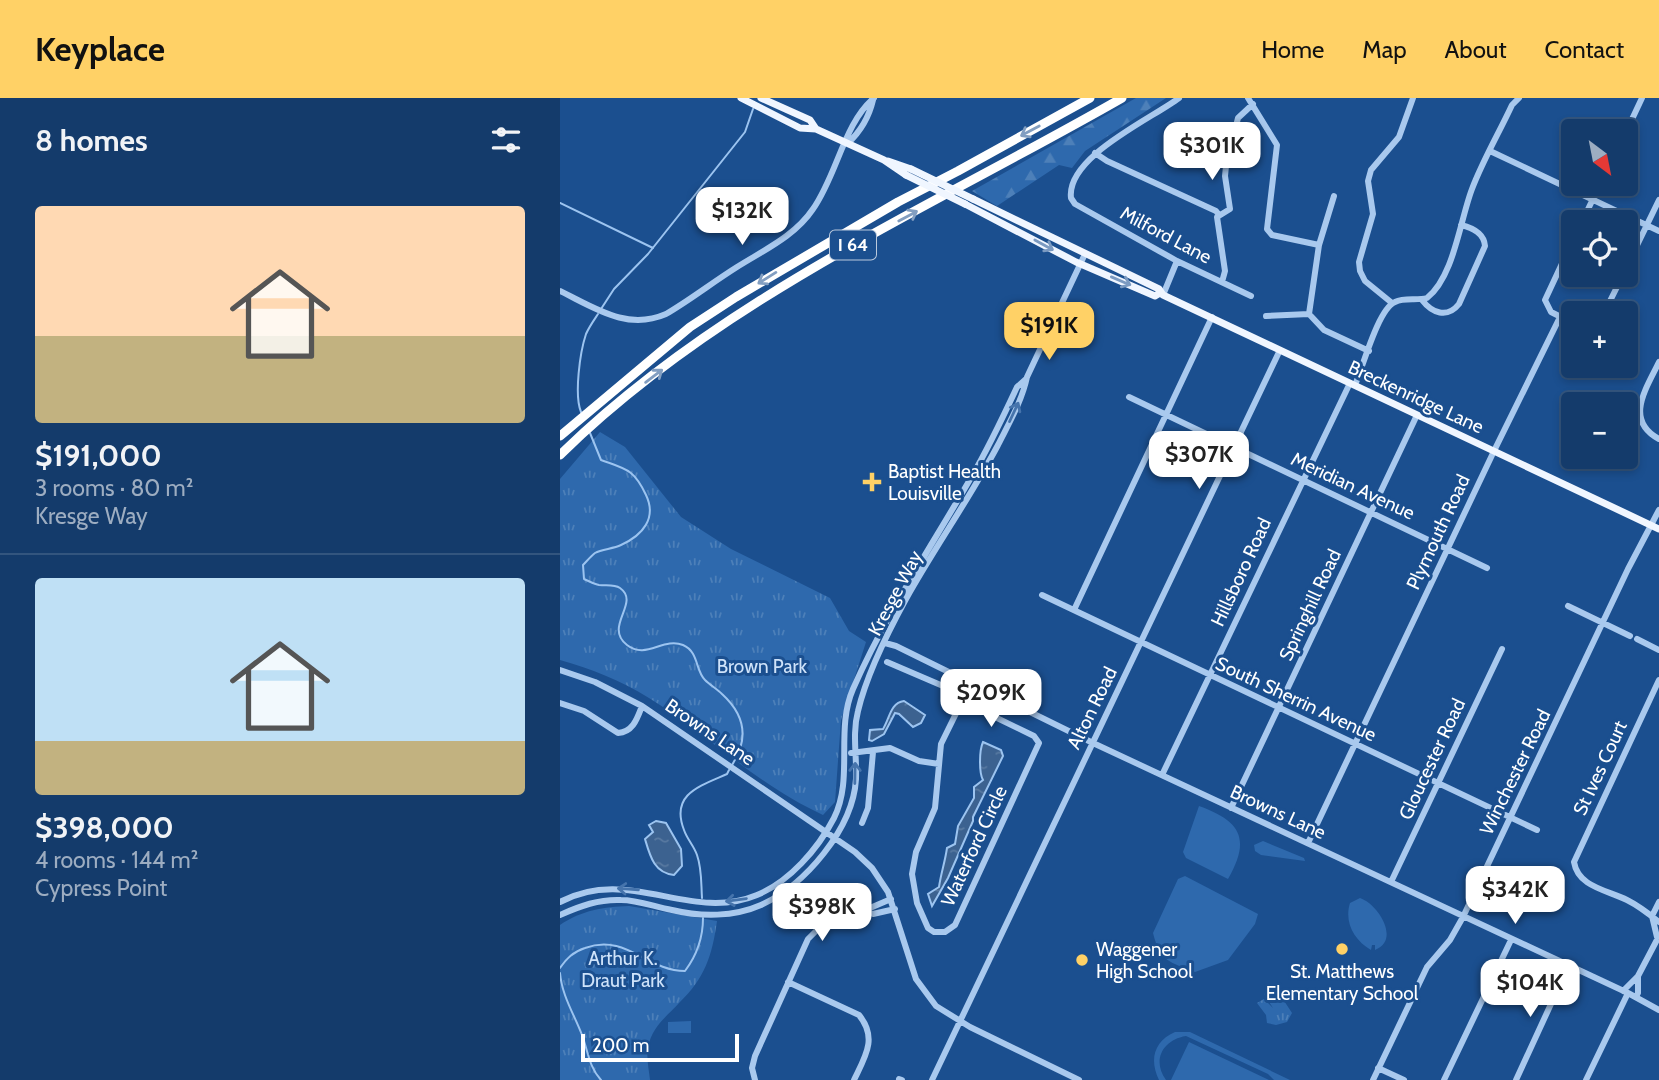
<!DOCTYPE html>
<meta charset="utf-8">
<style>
:root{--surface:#143b6b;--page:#214673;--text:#f1f3f6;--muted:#9dadc1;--line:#33557e;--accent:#ffd166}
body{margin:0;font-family:Cabin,sans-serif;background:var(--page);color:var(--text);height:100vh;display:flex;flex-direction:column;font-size:26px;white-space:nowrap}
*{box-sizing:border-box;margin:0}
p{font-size:23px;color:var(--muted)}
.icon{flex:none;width:38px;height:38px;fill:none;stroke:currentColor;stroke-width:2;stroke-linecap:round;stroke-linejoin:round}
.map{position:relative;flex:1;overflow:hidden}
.details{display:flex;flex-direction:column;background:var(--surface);width:560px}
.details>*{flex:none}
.needle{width:46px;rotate:148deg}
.tools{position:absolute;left:1001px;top:21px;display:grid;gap:14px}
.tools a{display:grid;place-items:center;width:77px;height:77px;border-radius:7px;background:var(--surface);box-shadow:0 4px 10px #0003,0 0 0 2px var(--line);font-size:35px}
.scale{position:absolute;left:21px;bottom:18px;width:158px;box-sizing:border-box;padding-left:7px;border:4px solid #fff;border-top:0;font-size:19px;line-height:24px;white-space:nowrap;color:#fff;-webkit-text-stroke:5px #1b4f8f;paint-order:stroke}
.price{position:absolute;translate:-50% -60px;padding:0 16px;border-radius:14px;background:#fff;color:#222;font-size:23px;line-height:46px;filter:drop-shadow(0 2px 4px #0008)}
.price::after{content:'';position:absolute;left:50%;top:42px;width:21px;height:16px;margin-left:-10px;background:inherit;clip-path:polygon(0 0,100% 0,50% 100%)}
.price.active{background:var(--accent);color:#111}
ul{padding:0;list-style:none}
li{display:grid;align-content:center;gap:14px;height:371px;padding:0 35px}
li+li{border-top:2px solid var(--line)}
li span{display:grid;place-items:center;height:217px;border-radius:7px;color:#555}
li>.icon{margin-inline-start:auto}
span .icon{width:126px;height:126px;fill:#fffc;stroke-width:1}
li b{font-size:30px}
h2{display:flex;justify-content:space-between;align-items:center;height:84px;padding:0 35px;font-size:30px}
header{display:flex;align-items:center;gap:42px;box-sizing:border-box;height:98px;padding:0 35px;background:var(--accent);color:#111}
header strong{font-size:33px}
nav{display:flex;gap:38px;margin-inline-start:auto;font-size:24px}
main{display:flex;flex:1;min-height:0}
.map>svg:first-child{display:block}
.grass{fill:#2e69ad}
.forest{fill:url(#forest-firs)}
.park{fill:url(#park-tufts)}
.water{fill:url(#water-ripples);stroke:#9cc4f0;stroke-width:2}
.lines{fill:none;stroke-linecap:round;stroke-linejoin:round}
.stream{stroke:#9cc4f0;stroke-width:2}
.minor{stroke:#a9c9ee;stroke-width:6}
.major{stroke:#f0f6ff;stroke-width:7}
.highway{stroke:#fff;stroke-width:9}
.major-bridge{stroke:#f0f6ff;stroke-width:7}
.oneway{stroke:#829ec1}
.oneway2{stroke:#7b9ac1}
.oneway3{stroke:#4674ac}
.poi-dot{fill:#ffd166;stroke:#1b4f8f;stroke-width:2.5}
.labels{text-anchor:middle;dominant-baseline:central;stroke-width:6;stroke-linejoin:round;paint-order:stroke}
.shield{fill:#1b4f8f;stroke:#bbcadd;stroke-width:2}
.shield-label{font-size:18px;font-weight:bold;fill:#fff}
.street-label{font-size:19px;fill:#fff;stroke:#1b4f8f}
.poi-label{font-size:19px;fill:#fff;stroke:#1b4f8f;text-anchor:start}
.park-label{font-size:19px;fill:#cfe3fa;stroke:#1b4f8f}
</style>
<header>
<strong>Keyplace</strong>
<nav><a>Home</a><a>Map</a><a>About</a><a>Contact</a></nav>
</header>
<main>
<section class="details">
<h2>8 homes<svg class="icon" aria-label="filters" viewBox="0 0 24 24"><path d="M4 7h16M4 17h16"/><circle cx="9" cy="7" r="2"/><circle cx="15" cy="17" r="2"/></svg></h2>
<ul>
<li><span style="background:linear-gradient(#ffd9b3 60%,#c2b280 0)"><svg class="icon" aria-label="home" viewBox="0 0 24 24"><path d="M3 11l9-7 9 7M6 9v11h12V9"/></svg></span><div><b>$191,000</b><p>3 rooms · 80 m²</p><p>Kresge Way</p></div></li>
<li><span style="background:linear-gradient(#bfe0f5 75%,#c2b280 0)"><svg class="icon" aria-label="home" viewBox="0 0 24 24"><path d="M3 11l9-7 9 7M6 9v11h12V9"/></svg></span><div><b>$398,000</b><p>4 rooms · 144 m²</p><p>Cypress Point</p></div></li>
</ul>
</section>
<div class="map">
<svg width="1099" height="982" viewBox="0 0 1099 982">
<defs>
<pattern id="forest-firs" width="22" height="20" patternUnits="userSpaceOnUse" patternTransform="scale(1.75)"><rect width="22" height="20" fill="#2e69ad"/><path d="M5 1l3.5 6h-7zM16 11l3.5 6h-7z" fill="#4d80b9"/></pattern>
<pattern id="park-tufts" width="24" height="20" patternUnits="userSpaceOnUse" patternTransform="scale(1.75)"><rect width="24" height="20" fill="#2e69ad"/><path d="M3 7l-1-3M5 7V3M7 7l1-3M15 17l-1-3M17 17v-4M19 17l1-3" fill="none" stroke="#4d80b9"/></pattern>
<pattern id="water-ripples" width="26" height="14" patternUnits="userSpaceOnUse" patternTransform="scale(1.75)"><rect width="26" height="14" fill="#3c6290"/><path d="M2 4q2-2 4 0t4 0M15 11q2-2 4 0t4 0" fill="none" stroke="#597aa1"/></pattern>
</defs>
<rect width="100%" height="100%" fill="#1b4f8f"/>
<path class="grass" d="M639,708C681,723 691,741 668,781L626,760L623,754Z
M703,743L744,760L745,763L701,757L695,753L694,747Z
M625,778L698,816L695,826L668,862L635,874C610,864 600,864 593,835L618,781Z
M800,800C818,806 841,842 815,852V847H812L811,852C794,842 784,824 790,805Z
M131,923V935H108V924Z
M615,934H630L730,982H714L708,976L626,938C602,942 592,963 606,982H599C589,962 594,943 615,934Z
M629,944L709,982H611Z"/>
<path class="forest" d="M576,0H606L525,53L512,70L499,67L437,108L412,93Z"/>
<path class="park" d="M40,334L65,349L121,419L171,451L270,500L289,533L306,544L281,622L275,704L263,717C199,688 148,637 89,600C60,582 32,571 0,562V381Z
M69,808L157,823C152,858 145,880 119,905C106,919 92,929 88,949C86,959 89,972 90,982H0V827C22,812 44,809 69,808Z
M715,889L732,915L727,924L716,927L707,925L706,917L697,905L704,901L713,910L704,896Z"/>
<path class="water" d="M344,603L365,617L361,625L353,629L339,616L335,615L324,636L312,643L309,642L310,632L323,631C330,620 330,605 344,603Z
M423,644L441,652L443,658L413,719V723L388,780L372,808L368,796L379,789C381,775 385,764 387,750L395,746L398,728L414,700V689L423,682C419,675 419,653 423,644Z
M96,723L106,725L121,751L122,768L114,777C94,775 90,758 85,741L93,734L89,727Z"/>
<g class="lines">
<path class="stream" d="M0,105L93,150
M41,211L54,191L88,156L185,34L193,11
M21,314C14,297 20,254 26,236C29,229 34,222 38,216
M30,335L41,362C66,371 74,371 86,397C97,420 83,437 61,447C53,451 42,451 35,455C31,458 27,463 23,467L24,481C29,483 34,486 39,487C46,488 54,486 60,490C81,505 43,528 67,547C86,562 103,539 123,547C139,554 135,572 145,582C150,587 157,591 162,596C185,617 189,641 172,667
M142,800C141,785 142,771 137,757C134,748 127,741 124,732C110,696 140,688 167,676L169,672
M0,870C7,860 13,854 25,850C66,835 87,873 125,873C137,857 143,840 143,820
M0,875C2,898 14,916 22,937C28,953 29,969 41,982"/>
<path class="minor" d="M619,0C591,21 506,59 511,100L515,106L617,163L691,198
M688,0L717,47L707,131L712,137L759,147
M1066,34L1082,0
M288,45C301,33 309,19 313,2
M930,53L1099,133
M535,55L547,63L656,113L659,117
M1022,124L1040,86
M1013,142L985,202L991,214L1013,225
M1066,170L1099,102
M662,184L665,173L657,119L670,111L665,78L666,68L678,20L693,6
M0,193C35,210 67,233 106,216C130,202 153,184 177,169C204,152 235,138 253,111C277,77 284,25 314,0
M603,197L617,163
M862,202C872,215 887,221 899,206L925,148C924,135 913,130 901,127
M832,205L805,183L800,173L799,164L813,116L808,83L811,72L839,39L853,0
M1044,215L1063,177
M749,216L759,147L774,98
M706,218L749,216L764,232L809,253
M1099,264C1086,291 1064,322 1099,341
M795,287C803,269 818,211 835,204C845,199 857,203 867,200C894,179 900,122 912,91C923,62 939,35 952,7L959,0
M569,299L927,470
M482,497L977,732
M1008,508L1070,538
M514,512L652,219
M1077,541L1099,552
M325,545L336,548L533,645L1068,895L1099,912
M327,564L404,597
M0,572L35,584L82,608L295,754L312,770L328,794L356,881L376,908L410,929L519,982
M1099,582L1014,764C1018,789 1047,792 1067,802C1079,808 1088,815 1099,824
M402,603L474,638L479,645L395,827L385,834H374L368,830L357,805L352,776L356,754L375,710L381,646L411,585
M0,605L24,613L58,635C73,634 77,621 82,608
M291,655L330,650L359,663L379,666
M602,677L790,285
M671,710L857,317
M302,725L308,710L313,654
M748,745L934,353L1000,219
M831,784L942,551
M331,801L303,813L313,816L335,811
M0,804C69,767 130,825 197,797C229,784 258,751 274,720C294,680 275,632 293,591C326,516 371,449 412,378C429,349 443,319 457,289L466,281
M0,817C20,808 39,801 61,802C78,802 95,809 112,812C141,819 174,819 201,807C245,787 293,731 296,681C297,658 292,636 298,613C306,579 329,532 346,501C375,449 410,400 438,347C449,325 462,303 467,279L525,156
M1097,839L1092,818L1099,804
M228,884L299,917C318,940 305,959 294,982
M1063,893L1078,878L1099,838
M1076,899L1078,895V878
M818,970L844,982
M339,981L342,982
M195,982L192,970L195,958L248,841L264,825L303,813
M372,982L720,252
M813,982L867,869L890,842L903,819L1068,471L1099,412
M884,982L951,842
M956,982L1008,869
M1026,982L1068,895"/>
<path class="major" d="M181,0L240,30L256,31L324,62L346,77
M201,0L250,22L256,31
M328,63L351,71
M413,101L599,191L603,197L1099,431
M405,106L516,164L595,198L600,195"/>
<path class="highway" d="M0,338L130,229L176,199L338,104L398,73L530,0
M0,357C160,200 370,110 562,0"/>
<path class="major-bridge" d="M351,71L413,101
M346,77L405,106"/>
</g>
<defs><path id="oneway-shaft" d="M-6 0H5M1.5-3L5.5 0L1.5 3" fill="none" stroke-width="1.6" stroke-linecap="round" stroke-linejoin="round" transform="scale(1.75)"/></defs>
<g class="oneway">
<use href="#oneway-shaft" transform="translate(470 33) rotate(152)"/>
<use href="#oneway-shaft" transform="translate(348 118) rotate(-28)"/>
<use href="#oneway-shaft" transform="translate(207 180) rotate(148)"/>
<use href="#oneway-shaft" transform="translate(94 278) rotate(-37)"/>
</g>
<g class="oneway2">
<use href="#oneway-shaft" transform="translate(484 147) rotate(29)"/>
<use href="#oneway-shaft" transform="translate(561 183) rotate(23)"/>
</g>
<g class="oneway3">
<use href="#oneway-shaft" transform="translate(454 314) rotate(-65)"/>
<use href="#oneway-shaft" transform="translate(295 675) rotate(-89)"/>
<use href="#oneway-shaft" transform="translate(68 791) rotate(-176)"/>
<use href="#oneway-shaft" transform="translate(176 802) rotate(172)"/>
</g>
<g class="poi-dot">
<path d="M308.5 373.5h7v7h7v7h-7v7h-7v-7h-7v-7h7z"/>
<circle cx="782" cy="851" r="7"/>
<circle cx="522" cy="862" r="7"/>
</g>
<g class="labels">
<rect class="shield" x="270" y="132.5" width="46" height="29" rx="5"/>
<g class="shield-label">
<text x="293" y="147">I 64</text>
</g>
<g class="street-label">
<text transform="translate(606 137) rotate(28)">Milford Lane</text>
<text transform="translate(856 299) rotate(25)">Breckenridge Lane</text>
<text transform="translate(793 388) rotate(25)">Meridian Avenue</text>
<text transform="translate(878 434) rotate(-65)">Plymouth Road</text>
<text transform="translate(681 474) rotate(-65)">Hillsboro Road</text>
<text transform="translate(335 495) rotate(-62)">Kresge Way</text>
<text transform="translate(750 507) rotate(-65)">Springhill Road</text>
<text transform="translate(736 601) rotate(25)">South Sherrin Avenue</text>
<text transform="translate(532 610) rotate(-64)">Alton Road</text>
<text transform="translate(150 634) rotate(34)">Browns Lane</text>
<text transform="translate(872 661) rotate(-65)">Gloucester Road</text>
<text transform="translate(1040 670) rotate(-65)">St Ives Court</text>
<text transform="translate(955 674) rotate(-64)">Winchester Road</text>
<text transform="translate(718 714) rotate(25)">Browns Lane</text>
<text transform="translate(414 748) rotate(-65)">Waterford Circle</text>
</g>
<g class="poi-label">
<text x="328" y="373">Baptist Health<tspan x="328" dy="22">Louisville</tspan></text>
<text x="536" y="851">Waggener<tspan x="536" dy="22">High School</tspan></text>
<text x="782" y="873" text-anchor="middle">St. Matthews<tspan x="782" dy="22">Elementary School</tspan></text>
</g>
<g class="park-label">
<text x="202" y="568">Brown Park</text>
<text x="63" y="860">Arthur K.<tspan x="63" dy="22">Draut Park</tspan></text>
</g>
</g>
</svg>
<div class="tools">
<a><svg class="needle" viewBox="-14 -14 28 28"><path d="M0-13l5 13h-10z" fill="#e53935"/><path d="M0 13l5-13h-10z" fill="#9dadc1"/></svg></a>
<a><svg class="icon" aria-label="locate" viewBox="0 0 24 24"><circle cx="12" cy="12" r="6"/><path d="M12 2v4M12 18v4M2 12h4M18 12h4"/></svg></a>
<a>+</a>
<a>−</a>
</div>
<div class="scale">200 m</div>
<b class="price" style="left:652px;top:84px">$301K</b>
<b class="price" style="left:182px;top:149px">$132K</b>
<b class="price active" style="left:489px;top:264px">$191K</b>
<b class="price" style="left:639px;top:393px">$307K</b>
<b class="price" style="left:431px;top:631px">$209K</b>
<b class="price" style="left:955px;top:828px">$342K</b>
<b class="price" style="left:262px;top:845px">$398K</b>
<b class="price" style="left:970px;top:921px">$104K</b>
</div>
</main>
